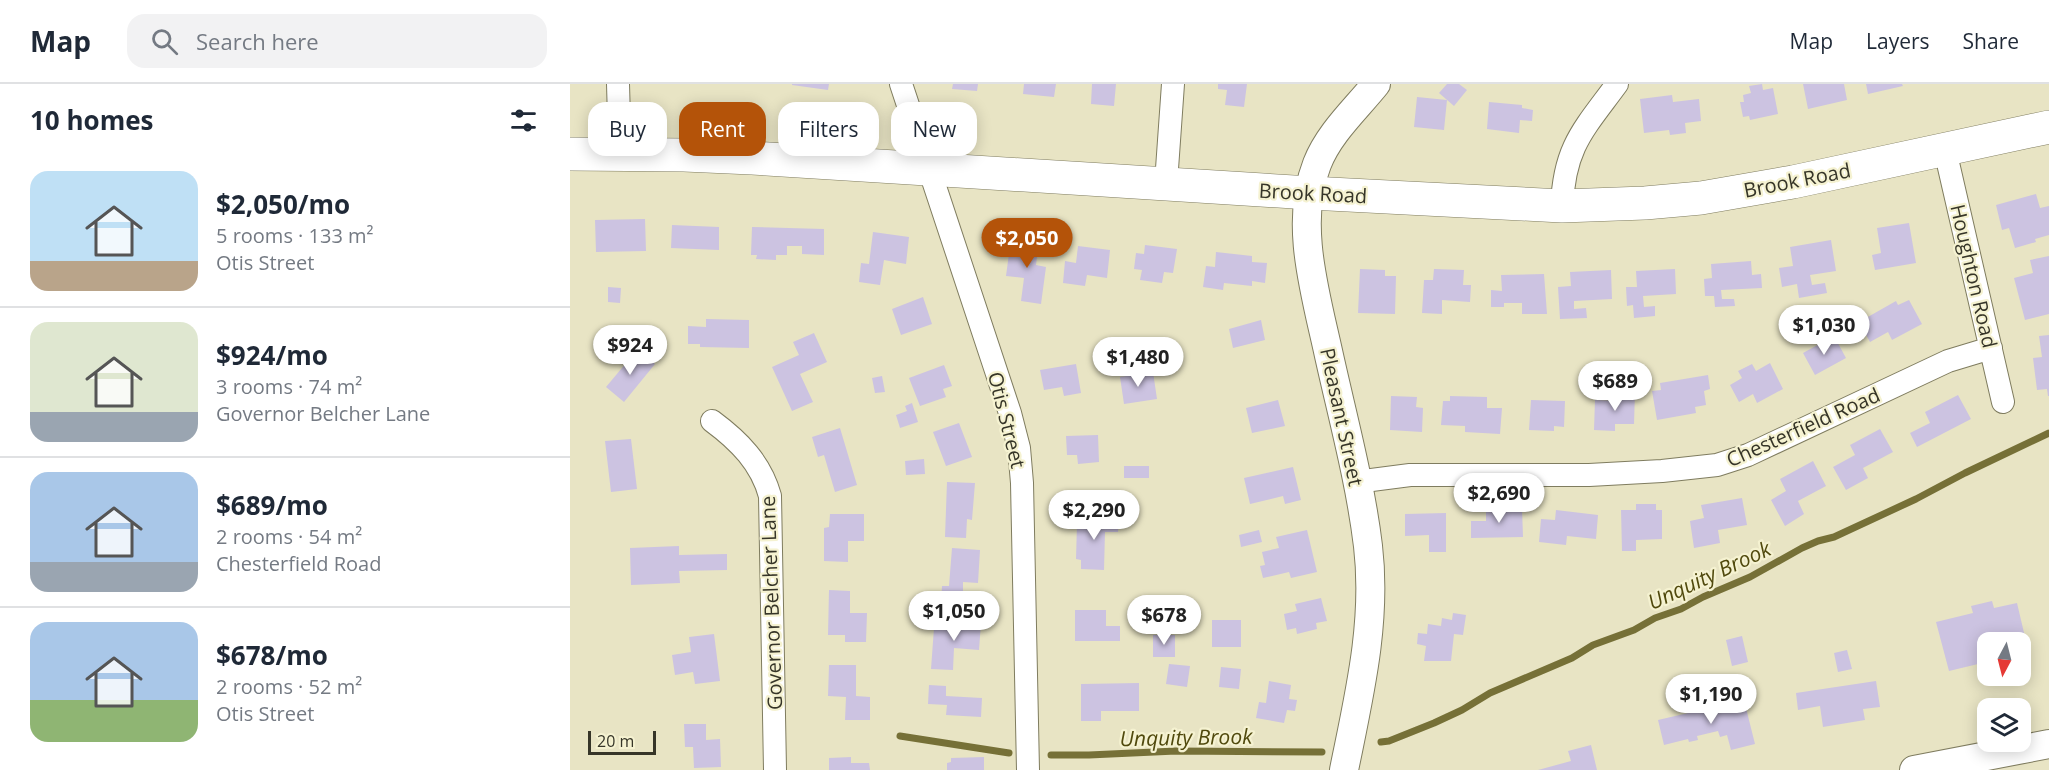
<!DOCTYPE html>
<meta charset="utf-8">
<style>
:root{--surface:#fff;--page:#f2f2f3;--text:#1f2937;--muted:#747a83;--line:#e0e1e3;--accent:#b45309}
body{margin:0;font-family:"Open Sans",sans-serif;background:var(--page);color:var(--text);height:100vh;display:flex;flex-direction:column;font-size:22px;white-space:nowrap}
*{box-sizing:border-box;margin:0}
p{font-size:20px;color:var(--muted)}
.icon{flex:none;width:33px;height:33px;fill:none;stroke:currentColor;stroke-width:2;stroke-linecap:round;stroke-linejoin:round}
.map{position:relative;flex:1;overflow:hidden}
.drawer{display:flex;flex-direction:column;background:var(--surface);width:570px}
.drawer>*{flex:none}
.guide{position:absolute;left:18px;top:18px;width:570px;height:54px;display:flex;gap:12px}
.needle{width:39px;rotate:187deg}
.buttons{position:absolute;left:1407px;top:548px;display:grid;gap:12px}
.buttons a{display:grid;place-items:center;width:54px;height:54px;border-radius:12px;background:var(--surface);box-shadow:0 3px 15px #0003;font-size:30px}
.scale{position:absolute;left:18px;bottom:15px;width:68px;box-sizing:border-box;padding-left:6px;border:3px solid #363528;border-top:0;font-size:16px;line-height:21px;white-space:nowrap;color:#363528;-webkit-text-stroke:4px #f5f2d1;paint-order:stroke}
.price{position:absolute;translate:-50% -51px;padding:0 14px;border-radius:21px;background:#fff;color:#222;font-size:20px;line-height:39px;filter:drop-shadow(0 2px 3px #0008)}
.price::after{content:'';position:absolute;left:50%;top:36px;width:18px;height:14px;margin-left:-9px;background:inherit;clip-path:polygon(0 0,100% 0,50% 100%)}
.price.current{background:var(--accent);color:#fff}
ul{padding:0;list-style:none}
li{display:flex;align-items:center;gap:18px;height:150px;padding:0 30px}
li+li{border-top:2px solid var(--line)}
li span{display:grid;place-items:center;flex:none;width:168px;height:120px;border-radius:18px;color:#555}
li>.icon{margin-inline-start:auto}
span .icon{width:72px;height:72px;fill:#fffc;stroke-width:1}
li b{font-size:26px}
h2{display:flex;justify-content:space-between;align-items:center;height:72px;padding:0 30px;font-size:26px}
.tag{padding:0 21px;border-radius:18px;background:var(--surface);box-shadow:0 3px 15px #0003;font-size:21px;line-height:54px}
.tag.current{background:var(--accent);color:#fff}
header{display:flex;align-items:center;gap:36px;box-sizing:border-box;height:84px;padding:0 30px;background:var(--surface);border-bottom:2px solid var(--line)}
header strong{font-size:28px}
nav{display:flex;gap:33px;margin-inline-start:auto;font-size:21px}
.search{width:420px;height:54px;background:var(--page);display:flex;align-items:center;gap:15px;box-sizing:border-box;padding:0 21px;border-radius:18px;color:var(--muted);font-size:22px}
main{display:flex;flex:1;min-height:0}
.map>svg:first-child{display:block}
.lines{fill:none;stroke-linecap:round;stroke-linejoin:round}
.stream{stroke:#767037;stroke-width:7}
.building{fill:#ccc3e1}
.minor-casing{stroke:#7f7c5f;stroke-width:24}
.tertiary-casing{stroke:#7f7c5f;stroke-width:30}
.primary-casing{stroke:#7f7c5f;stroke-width:34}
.minor{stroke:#fff;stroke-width:22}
.tertiary{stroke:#fff;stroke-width:28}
.primary{stroke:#fff;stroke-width:33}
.labels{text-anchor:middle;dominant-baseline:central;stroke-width:4.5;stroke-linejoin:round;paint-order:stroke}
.street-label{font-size:20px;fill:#363528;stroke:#f5f2d1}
.water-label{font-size:21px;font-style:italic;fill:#50490d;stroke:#f5f2d1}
</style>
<header>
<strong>Map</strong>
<div class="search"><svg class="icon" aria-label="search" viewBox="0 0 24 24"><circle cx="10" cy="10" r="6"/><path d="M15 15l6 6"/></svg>Search here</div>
<nav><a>Map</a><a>Layers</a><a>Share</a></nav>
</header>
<main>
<section class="drawer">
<h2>10 homes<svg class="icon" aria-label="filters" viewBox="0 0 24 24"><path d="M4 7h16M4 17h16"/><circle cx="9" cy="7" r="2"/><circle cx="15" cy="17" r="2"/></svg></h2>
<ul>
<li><span style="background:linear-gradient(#bfe0f5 75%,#b9a48a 0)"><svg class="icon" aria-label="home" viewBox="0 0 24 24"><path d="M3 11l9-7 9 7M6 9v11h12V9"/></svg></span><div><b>$2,050/mo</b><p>5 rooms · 133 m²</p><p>Otis Street</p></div></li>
<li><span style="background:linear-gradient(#dfe7d0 75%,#9aa5b1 0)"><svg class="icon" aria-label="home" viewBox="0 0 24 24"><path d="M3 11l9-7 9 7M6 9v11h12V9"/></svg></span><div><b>$924/mo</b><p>3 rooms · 74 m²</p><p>Governor Belcher Lane</p></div></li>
<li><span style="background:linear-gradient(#a9c7e8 75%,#9aa5b1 0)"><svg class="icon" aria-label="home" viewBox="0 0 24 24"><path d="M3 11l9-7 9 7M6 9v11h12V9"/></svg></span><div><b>$689/mo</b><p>2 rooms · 54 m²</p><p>Chesterfield Road</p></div></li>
<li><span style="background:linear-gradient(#a9c7e8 65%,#8fb573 0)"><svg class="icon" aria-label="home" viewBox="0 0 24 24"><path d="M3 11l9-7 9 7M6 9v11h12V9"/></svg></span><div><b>$678/mo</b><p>2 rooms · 52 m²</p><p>Otis Street</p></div></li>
</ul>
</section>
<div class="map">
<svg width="1479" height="686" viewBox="0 0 1479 686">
<rect width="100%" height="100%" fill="#e8e4c4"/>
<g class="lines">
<path class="stream" d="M330,652L439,669
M811,658L819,657L864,639L892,626L920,609L1002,574L1023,561L1064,546L1085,534L1111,525L1133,513L1180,493L1232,464L1248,457L1264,453L1346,415L1395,389L1479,349
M481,671H519L606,667L752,668"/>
</g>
<path class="building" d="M222,0H259L258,6L222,1Z
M383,0H408L407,7L382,5Z
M454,0H486L484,13L453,10Z
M522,0H546L544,22L521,20Z
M648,0H677L674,23L655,21L657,6L648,5Z
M877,0H889L897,6L884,22L869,9Z
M1192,0L1193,6L1203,4L1208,30L1180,36L1179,32L1173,33L1170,18H1174L1173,11L1181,9L1179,2Z
M1233,0H1274L1277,16L1238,25Z
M1296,0H1332L1333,2L1298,10Z
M1102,11L1103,18L1129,15L1131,37L1115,39L1116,49L1100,51L1099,46L1074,49L1070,15Z
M847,13L877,16L874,46L844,43Z
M919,18L952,21V24L963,26L962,37L950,36L949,49L917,45Z
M1466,110L1470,124L1479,122V151L1465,155L1466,158L1445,164L1439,144L1432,146L1426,121Z
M75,135L76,167L26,168L25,136Z
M1339,139L1346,179L1305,186L1302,171L1311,169L1307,144Z
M102,141L149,143V166L101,164Z
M182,143L254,145V171L232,170V162H217V171H206V176L186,175L187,171H181Z
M303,148L339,153L336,180L314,176L310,201L289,198L291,179L299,180Z
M441,155L469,158L466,181L476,183L471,220L451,217L454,194L436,192Z
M1261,156L1266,187L1240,191L1242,201L1255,199L1257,209L1229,214L1227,200L1212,203L1209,184L1223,182L1220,163Z
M575,161L607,165L603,189L594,188L592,199L570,196L572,186L564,185L566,169L574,170Z
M508,162L540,166L537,194L517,191L515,202L493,199L495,177L506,179Z
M646,168L682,172V178L697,179L695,199L682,197V202L654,199L653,206L633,203L636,182L645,183Z
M1479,172V230L1455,236L1444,194L1463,189L1460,176Z
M1181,177L1182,191L1191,190L1192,204L1151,206L1152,215H1164L1165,222L1145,223L1144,212H1135L1134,195L1142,194L1141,180Z
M790,185L815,186V192H826L825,230L788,229Z
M864,185L894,186L893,201H901L900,218L872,216V230L852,229L854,196H863Z
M1105,185L1106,210L1073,212L1074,223L1085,222V232L1064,234L1063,221L1057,222L1056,203H1067L1066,187Z
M1041,186L1042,215L1004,217V225L1016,224L1017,234L990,235L988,203L1001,202L1000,188Z
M974,190L977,230H952V219H934V223H921V206L932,207L931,191Z
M38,203L51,204L50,219L38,218Z
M353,213L362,240L331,251L322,225Z
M1339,216L1352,240L1322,256L1318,248L1300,258L1289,238L1326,217L1328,221Z
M136,235L179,236V264L130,263V260H118V242L136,243Z
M691,236L695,256L663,264L659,245Z
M244,249L257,278L230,290L243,318L222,327L202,283L229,271L223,258Z
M1479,251V312H1478L1477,305L1467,306L1463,274L1472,273L1469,252Z
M1264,252L1276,274L1245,291L1233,269Z
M67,266L85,280L54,318L36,303Z
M1200,279L1213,305L1187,319L1183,310L1169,318L1160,301L1172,294L1168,287L1182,280L1186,287Z
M506,280L511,309L494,312L492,303L474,306L470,286Z
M374,281L382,302L373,305L376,313L350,322L339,294Z
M583,288L587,315L554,320L550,293Z
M1138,291L1140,305L1134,307L1136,321L1125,323L1126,329L1087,336L1082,307L1091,306L1090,299Z
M312,292L315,308L305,309L302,294Z
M1049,307L1065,308L1064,340H1045V347L1024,346L1025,316L1049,317Z
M1388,311L1401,335L1347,363L1340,349L1360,339L1355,328Z
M821,312L847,313L846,323L853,324L852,348L820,346Z
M880,312L917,313V324H932L930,350L895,348V342L871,341L873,317H880Z
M708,316L715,342L682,349L676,324Z
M961,316L995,317L994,343L984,342V347L959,346Z
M342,319L348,338L330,344L326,331L337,327L335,322Z
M389,339L402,373L376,382L363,348Z
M270,344L287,401L265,408L254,371L248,373L242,353Z
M1310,345L1323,368L1293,384L1298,394L1276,406L1263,383L1285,371L1280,361Z
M528,351L529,378L508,380L507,371H497L496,352Z
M61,355L67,405L41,408L35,357Z
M354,375L355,390L336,391L335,377Z
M1243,377L1256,402L1228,417L1234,430L1215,442L1201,416L1216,407L1210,395Z
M554,382H579V394H554Z
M723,383L731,416L715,420L713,412L680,420L674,394Z
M377,398L405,399L402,436L397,435L396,454L375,453Z
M1172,414L1177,441L1148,446L1150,459L1124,464L1120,437L1134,434L1131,421Z
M1066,420H1086V426H1092V455L1066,456V467H1052L1051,426H1066Z
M916,424H952L953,453L901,454V437H916Z
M986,426L1028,431L1026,455L997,452L996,461L969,458L971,435L985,436Z
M876,429V468H859V451L835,452V430Z
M260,430H294V457H278V478L254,477V444L259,443Z
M516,433L549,434L548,448H535L534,486L511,485V476L506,475L507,440H515Z
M689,446L692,458L671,463L669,451Z
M737,446L747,488L721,494L719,488L693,494L690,482L695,481L692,468L709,464L706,453Z
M109,462V471L157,470V486L109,487L110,499L61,501L60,464Z
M382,464L410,466L408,499L393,498V507H397L396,521L371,519L372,502H379Z
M259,506L280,507V529H297L296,558H275V551H258Z
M751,514L757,537L746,539L747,545L727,550L726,544L717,546L714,530L727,527L725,520Z
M1422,517L1424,524L1447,519L1459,570L1450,572V558H1418V572L1407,575L1408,580L1379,587L1366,538L1403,529L1401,522Z
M505,526H536V542H550V557H505Z
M883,529L896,531L893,551L884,550L881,577H854L856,562L847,560L848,549L857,550L858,540L871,542L872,534L882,536Z
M642,536H671V563H642Z
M376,537L411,539L409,566L384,564L383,586L361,585L364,544L375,545Z
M144,550L150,597L125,600L123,588L105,591L102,571L121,568L119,553Z
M583,551H605V573H583Z
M1172,552L1178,578L1162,582L1156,556Z
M1277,566L1282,585L1268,588L1264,569Z
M599,580L620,582L617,603L596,600Z
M259,581H286V612L300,613V636H275L276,613L258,612Z
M651,583L671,585L669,605L649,603Z
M699,597L721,601L719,615L727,616L725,627L717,626L714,639L686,634L689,618L696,619Z
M1306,597L1310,623L1293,625L1295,636L1253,643L1250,622L1228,626L1226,609Z
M569,599V627H531V637H511V600Z
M359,601L376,602V612L412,614L411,633L376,631L377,621L358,620Z
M1174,616L1185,660L1161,666L1157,651L1150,653L1148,647L1127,652L1128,656L1119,658L1118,655L1094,661L1088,636Z
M114,640H136V656L150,655L151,683L124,684L123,663H115Z
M1021,661L1027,686H968L1001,677L998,667Z
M281,673V679H299L300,686H259V674Z
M414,673V686H377V679L381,678V674Z"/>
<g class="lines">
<g class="minor-casing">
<path id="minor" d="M48,0L50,70
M331,0L440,329L449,364L452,399L458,686
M1375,66L1433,318
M596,99L603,0
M992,122C994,63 1014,45 1047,0
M142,337C169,357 191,379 200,412L205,686
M786,398L840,391H1019L1092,387L1147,381L1178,371L1378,277L1421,264"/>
</g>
<g class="tertiary-casing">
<path id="tertiary" d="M774,686C789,612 807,538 798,462C790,396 772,331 758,267C745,208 724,138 747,80C759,49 786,25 806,0
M1344,686L1479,660"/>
</g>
<g class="primary-casing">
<path id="primary" d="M0,70L114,71L182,74L740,109L992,122L1075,119L1131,114L1223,98L1479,43"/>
</g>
<use href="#minor" class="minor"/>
<use href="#tertiary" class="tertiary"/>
<use href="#primary" class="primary"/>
</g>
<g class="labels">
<g class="street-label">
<text transform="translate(1227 96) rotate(-11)">Brook Road</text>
<text transform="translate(743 109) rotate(3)">Brook Road</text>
<text transform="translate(1404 192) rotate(77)">Houghton Road</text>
<text transform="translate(772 333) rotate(78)">Pleasant Street</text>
<text transform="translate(437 336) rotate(76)">Otis Street</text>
<text transform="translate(1233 343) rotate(-24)">Chesterfield Road</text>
<text transform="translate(201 519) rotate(-92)">Governor Belcher Lane</text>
</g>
<g class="water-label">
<text transform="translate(1139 491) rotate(-25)">Unquity Brook</text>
<text transform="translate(616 653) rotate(-1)">Unquity Brook</text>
</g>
</g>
</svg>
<div class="buttons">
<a><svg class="needle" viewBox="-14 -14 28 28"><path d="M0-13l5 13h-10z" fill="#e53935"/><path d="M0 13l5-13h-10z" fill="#747a83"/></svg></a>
<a><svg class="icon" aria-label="layers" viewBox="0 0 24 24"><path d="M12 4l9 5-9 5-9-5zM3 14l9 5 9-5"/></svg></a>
</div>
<div class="scale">20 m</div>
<b class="price current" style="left:457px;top:185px">$2,050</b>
<b class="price" style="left:1254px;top:272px">$1,030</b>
<b class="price" style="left:60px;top:292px">$924</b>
<b class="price" style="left:568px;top:304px">$1,480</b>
<b class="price" style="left:1045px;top:328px">$689</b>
<b class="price" style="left:929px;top:440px">$2,690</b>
<b class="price" style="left:524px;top:457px">$2,290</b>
<b class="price" style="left:384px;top:558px">$1,050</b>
<b class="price" style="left:594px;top:562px">$678</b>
<b class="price" style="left:1141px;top:641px">$1,190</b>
<div class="guide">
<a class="tag">Buy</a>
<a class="tag current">Rent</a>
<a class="tag">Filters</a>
<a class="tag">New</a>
</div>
</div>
</main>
